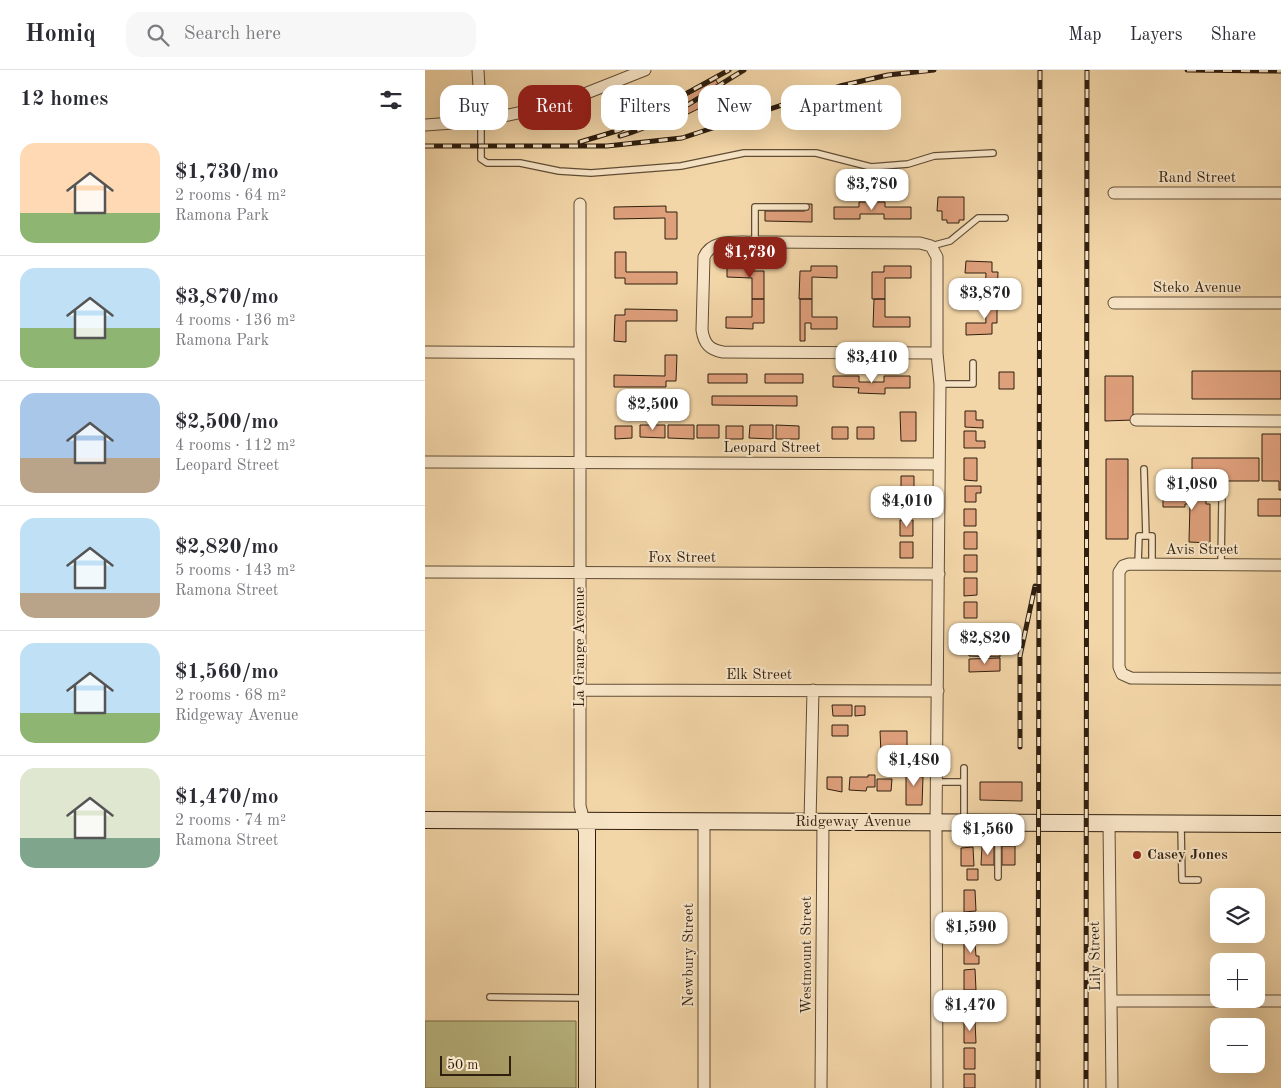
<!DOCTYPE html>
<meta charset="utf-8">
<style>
:root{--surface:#fff;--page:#f7f7f7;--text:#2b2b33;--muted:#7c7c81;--line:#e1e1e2;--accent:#8f2418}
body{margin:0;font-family:"Old Standard TT",serif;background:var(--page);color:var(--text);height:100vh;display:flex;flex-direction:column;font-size:19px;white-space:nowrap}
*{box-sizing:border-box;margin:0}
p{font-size:16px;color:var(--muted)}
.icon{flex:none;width:28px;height:28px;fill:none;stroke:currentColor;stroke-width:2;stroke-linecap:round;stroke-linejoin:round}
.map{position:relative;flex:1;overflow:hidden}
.details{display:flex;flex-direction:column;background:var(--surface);width:425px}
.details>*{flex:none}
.top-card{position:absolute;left:15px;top:15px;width:475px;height:45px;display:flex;gap:10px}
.buttons{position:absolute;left:785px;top:818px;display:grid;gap:10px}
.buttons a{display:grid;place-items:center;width:55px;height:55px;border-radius:10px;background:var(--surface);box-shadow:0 5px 20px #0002;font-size:25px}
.scale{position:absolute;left:15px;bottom:12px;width:71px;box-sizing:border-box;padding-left:5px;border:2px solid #2f1f0f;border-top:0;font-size:14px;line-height:18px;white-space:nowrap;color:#2f1f0f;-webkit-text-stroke:4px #f7e4c6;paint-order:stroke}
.price{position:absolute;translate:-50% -42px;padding:0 11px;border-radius:10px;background:#fff;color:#222;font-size:16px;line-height:32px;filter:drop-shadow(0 1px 2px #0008)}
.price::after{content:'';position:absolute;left:50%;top:30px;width:15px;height:11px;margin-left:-8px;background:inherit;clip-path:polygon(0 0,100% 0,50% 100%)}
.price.on{background:var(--accent);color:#fff}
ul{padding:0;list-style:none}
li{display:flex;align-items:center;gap:15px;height:125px;padding:0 20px}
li+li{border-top:1px solid var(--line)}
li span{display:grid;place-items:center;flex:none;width:140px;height:100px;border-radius:15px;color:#555}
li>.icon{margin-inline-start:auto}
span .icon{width:60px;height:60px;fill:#fffc;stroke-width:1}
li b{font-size:21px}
h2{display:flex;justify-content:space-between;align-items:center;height:60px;padding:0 20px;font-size:21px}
.tag{padding:0 18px;border-radius:15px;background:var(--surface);box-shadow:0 5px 20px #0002;font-size:18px;line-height:45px}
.tag.on{background:var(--accent);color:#fff}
header{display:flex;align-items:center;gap:30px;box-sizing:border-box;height:70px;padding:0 25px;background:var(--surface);border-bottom:1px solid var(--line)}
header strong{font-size:24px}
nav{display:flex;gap:28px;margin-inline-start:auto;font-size:18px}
.search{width:350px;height:45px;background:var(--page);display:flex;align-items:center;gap:12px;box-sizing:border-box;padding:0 18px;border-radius:15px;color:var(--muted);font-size:19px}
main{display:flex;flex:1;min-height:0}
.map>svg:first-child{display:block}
.green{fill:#bdbd86;stroke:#766e4a}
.building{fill:#de9f7b;stroke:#2f1f0f}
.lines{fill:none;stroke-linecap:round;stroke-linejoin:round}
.lane-casing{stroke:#604d35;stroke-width:8}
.street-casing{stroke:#604d35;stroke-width:13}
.secondary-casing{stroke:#2f1f0f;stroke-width:18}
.lane{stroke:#f7e4c6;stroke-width:5.5}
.street{stroke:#f7e4c6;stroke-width:11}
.secondary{stroke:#f7e4c6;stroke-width:16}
.rail-casing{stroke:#2f1f0f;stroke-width:5}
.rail{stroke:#f7e4c6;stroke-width:3;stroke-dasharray:9;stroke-linecap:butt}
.poi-dot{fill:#8f2418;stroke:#f7e4c6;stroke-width:2}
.labels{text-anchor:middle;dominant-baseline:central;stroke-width:4;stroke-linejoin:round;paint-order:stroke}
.street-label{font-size:15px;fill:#2f1f0f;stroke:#f7e4c6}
.poi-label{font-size:15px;font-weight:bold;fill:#2f1f0f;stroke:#f7e4c6;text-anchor:start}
</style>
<header>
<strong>Homiq</strong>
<div class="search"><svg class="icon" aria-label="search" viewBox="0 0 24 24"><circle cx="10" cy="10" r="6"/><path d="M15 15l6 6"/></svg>Search here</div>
<nav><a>Map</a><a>Layers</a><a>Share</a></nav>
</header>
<main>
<section class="details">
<h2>12 homes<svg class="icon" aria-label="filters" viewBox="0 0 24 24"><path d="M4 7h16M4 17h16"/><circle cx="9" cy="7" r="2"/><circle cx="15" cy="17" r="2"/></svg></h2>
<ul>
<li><span style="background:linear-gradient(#ffd9b3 70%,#8fb573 0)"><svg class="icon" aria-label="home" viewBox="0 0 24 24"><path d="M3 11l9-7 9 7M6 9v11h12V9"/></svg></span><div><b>$1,730/mo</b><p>2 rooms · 64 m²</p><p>Ramona Park</p></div></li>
<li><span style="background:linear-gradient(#bfe0f5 60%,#8fb573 0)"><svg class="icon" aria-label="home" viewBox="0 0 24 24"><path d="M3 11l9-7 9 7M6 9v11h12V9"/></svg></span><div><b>$3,870/mo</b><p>4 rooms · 136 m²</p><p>Ramona Park</p></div></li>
<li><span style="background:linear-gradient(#a9c7e8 65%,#b9a48a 0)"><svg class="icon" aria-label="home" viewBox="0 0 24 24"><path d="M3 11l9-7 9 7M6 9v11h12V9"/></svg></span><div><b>$2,500/mo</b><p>4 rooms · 112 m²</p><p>Leopard Street</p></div></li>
<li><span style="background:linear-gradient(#bfe0f5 75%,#b9a48a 0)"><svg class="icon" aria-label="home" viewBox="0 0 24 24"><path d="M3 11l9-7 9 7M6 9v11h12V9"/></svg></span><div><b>$2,820/mo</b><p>5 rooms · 143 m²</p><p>Ramona Street</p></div></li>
<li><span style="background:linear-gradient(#bfe0f5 70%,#8fb573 0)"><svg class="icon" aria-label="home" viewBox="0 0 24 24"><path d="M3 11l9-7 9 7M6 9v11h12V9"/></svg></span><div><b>$1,560/mo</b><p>2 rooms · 68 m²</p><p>Ridgeway Avenue</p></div></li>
<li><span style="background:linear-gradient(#dfe7d0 70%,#7fa58c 0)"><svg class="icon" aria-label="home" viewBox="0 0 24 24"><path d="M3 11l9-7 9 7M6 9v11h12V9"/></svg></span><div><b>$1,470/mo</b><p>2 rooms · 74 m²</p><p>Ramona Street</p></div></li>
</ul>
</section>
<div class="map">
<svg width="856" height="1018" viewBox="0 0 856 1018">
<rect width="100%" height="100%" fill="#f3d6a8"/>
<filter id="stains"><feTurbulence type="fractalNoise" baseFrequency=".004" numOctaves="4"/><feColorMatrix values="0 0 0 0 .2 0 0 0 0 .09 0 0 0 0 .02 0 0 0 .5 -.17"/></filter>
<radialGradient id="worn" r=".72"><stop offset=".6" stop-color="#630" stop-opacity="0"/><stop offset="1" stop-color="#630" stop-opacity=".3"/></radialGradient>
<path class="green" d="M0,951H151V1018H0Z"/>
<path class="building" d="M291,10L299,26L263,44L255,29Z
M513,127H539V150H534V153H522V150H517V141H512Z
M434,132H460V137H486V149H459V144H435V149H409V137H434Z
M380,134H387V152L340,151V141H380Z
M241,136V142H252V169H240V148L189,149V137Z
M190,182H201V202H252V214H200V208H190Z
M541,191L567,192V202H573L572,229H560L561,203H540Z
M302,196H328V201H339V229H327V208L302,207Z
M386,196H412V208L387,207V229H374L375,201H386Z
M459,196H486V208H460V229H447V202H459Z
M327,229H339V253H328V259L301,258V247H327Z
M375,229H387V247H412V259H386V253H380V271H375Z
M449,229H460V247H485V257H448Z
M560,229H572V253H567V264L541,265V253H561Z
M200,239L252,240V251H201V272L189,271L190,245H200Z
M240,285H252L251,311H241V317H189V305L240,306Z
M767,301H856V329H767Z
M574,302H589V319H574Z
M283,304H322V313H283Z
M340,304H378V313H340Z
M408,306H434V312H459V306H485V318H460V324L433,323L434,318L408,317Z
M680,306H708V350L680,351Z
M287,326H372V336L287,335Z
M540,341H551V350H558V358L540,357Z
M475,342H491V371H476Z
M215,355H240V368L215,367Z
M243,355H269V369L243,368Z
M272,355H294V368H272Z
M325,355H348V369L324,368Z
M351,355L374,356V369H351Z
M190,356H207V368L190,369Z
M301,356H318V369H301Z
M407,357H423V369H407Z
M432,357H449V369H432Z
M539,361H551V371H560V378H539Z
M837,364H856V420H854V411H837Z
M539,388H552V411L539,410Z
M767,388H834V411H767Z
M681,389H703V469H681Z
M476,406H489V422H476Z
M540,416H556V423H551V432H540Z
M754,417L781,419V434H785V473L764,472L765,434H760V437H738V419H754Z
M476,428H488V444H476Z
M833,429H856V446H833Z
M539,439H551V456H539Z
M475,450H488V466H475Z
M539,462H552V479H539Z
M475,472H488V488H475Z
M539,485H552V502H539Z
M539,508H552V525L539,526Z
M539,532H552V548H539Z
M544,569H575V587L544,586Z
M575,588V601L544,602V589Z
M407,635H427V646H408Z
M430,636H440V645L430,646Z
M407,655H423V666H407Z
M455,661H482V684H456Z
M479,698L493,699V706L498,707L497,735H481V706H478Z
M443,705H450V717H442L441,721L424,720L425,707H443Z
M402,707H417V722L402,719Z
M452,709H467L466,721H452Z
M555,712H597V731L555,730Z
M557,776H569V795H556Z
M577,776H590V795H577Z
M548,777L549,796H536V778Z
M542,799H553V810H542Z
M539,820H550L551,841L539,842Z
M539,847H551V855H555V863L550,862V868H539Z
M539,873H550L551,886H554V894H539Z
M550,899L551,920H539V900Z
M539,925L550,926V947H539Z
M550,951L551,973H539V952Z
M539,978H550V999H539Z
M539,1004H550V1018H539Z"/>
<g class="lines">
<g class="lane-casing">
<path id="lane" d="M56,51V89L62,93H95L134,101L166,103L256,96L319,83H391L446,97L483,94L509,86L568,83
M330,172V137H381
M506,176L525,171L553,148H580
M515,314H548V293
M719,399L721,466
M713,494L714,466H727V494
M796,495L797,430
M512,712H539
M539,751V698
M756,756L757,810H773
M573,807V755
M65,927L160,928"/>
</g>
<g class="street-casing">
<path id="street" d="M53,0L56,51
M0,55L56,51L134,34L220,0
M689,123H856
M155,134V736L159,751
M330,172L495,173L506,176L512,187V283L298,282C285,280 279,274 277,260L279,187C287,168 313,173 330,172Z
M689,233H856
M0,282L155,283
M711,350L856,351
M0,392L514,394
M856,495L704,494L698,496L694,502V597L697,604L706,608L856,609
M0,502L514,504
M156,620L513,621
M385,752L388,620
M684,754L687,1018
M687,931H856
M279,1018V752
M396,1018L398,752
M512,1018L511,753L515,314L512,283"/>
</g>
<g class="secondary-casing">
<path id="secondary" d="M0,750L856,754
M159,751L162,761V1018"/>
</g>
<use href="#lane" class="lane"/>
<use href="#street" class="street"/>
<use href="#secondary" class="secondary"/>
<g class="rail-casing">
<path id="rail" d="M762,0L856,1
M195,66C239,54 280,23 319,0
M155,72L195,60L304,0
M0,76H182L257,68L415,16L463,5L509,0
M595,677V586L610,516
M613,1018L615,0
M661,1018L662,0"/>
</g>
<use href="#rail" class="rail"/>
</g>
<circle class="poi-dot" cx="712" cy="785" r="5"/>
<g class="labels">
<g class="street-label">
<text x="772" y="108">Rand Street</text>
<text x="772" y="218">Steko Avenue</text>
<text x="347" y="378">Leopard Street</text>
<text x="777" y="480">Avis Street</text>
<text x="257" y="488">Fox Street</text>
<text transform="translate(155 577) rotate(-90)">La Grange Avenue</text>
<text x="334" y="605">Elk Street</text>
<text x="428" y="752">Ridgeway Avenue</text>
<text transform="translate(264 885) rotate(-90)">Newbury Street</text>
<text transform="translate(382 885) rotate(-90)">Westmount Street</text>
<text transform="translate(671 886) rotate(-91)">Lily Street</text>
</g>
<g class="poi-label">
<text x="722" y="785">Casey Jones</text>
</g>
</g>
<rect width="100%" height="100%" filter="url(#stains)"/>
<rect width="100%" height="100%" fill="url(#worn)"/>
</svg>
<div class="buttons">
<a><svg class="icon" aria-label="layers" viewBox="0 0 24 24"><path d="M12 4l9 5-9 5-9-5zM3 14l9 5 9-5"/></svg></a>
<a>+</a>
<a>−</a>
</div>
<div class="scale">50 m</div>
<b class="price" style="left:447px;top:141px">$3,780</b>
<b class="price on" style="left:325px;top:209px">$1,730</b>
<b class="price" style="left:560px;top:250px">$3,870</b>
<b class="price" style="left:447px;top:314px">$3,410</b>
<b class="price" style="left:228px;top:361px">$2,500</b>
<b class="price" style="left:767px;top:441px">$1,080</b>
<b class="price" style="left:482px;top:458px">$4,010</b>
<b class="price" style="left:560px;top:595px">$2,820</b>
<b class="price" style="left:489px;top:717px">$1,480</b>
<b class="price" style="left:563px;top:786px">$1,560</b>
<b class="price" style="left:546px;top:884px">$1,590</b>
<b class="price" style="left:545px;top:962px">$1,470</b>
<div class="top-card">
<a class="tag">Buy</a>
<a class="tag on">Rent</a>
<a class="tag">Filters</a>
<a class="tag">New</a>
<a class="tag">Apartment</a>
</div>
</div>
</main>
